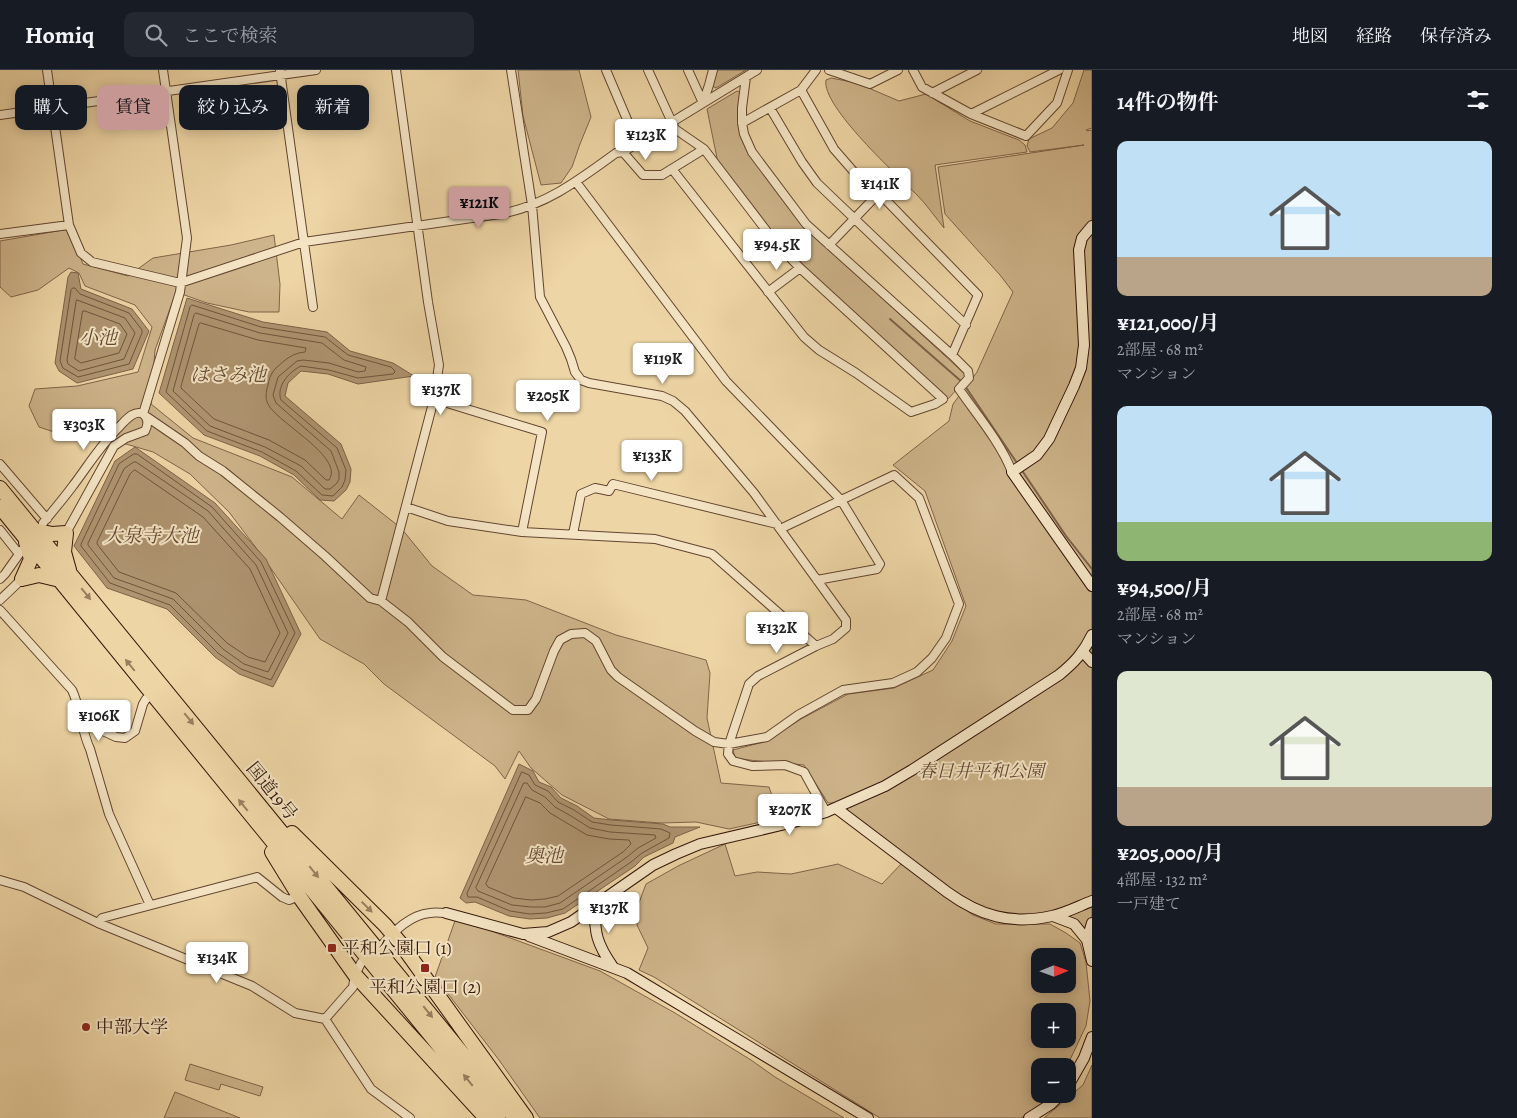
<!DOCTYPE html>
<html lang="ja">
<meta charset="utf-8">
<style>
:root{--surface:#171b24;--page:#242831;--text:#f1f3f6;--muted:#9ea1a6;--line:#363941;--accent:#c59692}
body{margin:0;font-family:Alegreya,"Noto Serif JP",serif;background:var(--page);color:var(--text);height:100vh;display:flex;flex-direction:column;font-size:19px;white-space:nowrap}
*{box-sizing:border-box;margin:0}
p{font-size:16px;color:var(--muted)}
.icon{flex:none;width:28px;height:28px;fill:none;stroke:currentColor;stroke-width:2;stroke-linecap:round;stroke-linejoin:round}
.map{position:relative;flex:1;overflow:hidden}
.panel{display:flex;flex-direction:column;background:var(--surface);width:425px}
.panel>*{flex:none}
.hud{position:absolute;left:15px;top:15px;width:475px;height:45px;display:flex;gap:10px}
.needle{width:32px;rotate:89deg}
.controls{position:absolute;left:1031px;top:878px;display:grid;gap:10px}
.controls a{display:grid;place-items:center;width:45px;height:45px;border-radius:10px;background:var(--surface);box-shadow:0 2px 12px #0003;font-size:25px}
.price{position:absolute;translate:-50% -42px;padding:0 11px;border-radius:5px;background:#fff;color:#222;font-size:16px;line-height:32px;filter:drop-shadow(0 1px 2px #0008)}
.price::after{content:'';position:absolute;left:50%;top:30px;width:15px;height:11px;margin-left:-8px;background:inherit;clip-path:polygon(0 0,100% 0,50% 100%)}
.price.active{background:var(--accent);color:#111}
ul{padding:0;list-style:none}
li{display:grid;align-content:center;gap:10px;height:265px;padding:0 25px}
li span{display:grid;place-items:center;height:155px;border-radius:10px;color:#555}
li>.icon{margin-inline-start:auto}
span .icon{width:90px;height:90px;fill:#fffc;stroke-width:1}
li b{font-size:21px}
h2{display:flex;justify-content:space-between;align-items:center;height:60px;padding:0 25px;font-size:21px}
.tag{padding:0 18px;border-radius:10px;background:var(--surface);box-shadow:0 2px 12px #0003;font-size:18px;line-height:45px}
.tag.active{background:var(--accent);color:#111}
header{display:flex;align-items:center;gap:30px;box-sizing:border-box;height:70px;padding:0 25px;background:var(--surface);border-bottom:1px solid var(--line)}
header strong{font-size:24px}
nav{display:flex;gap:28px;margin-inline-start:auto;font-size:18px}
.search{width:350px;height:45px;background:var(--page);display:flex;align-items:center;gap:12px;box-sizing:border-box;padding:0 18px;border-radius:10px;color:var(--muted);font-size:19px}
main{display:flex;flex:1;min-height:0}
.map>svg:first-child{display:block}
.green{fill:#ceb48a;stroke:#80644a;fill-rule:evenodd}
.water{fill:#ae9470;stroke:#7d6147}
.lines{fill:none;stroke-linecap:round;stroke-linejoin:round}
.shore{stroke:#70543c;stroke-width:1}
.stream{stroke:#7d6147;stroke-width:2}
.street-casing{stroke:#624530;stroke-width:10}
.secondary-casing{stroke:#331509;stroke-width:12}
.highway-casing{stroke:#331509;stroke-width:16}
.street{stroke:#f4e4c4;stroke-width:8}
.secondary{stroke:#f4e4c4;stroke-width:10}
.highway{stroke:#eed5a5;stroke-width:14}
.oneway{fill:#9a7f5f}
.poi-dot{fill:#8f2418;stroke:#f4e4c4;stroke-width:2}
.labels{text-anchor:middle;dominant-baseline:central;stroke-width:4;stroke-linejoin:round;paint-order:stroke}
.park-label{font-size:18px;font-style:italic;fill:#624530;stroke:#f4e4c4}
.street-label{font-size:18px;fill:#331509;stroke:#f4e4c4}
.poi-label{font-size:18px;fill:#331509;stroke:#f4e4c4;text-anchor:start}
.water-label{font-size:19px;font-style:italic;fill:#644832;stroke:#f4e4c4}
</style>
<header>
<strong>Homiq</strong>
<div class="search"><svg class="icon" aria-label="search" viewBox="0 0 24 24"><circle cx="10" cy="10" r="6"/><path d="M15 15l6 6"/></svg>ここで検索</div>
<nav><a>地図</a><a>経路</a><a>保存済み</a></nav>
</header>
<main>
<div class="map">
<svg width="1092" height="1048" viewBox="0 0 1092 1048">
<rect width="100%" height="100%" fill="#eed5a5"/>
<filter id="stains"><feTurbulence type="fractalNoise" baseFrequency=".004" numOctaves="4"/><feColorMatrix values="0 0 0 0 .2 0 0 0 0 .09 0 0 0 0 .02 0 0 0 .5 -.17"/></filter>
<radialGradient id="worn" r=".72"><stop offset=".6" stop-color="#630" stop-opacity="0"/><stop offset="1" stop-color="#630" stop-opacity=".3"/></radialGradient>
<path class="green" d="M518,0H579L591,47L580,74L572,97L561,113L541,115L523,46Z
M715,0H746L716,18L712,16Z
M1084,0H1092V58L1086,60L1087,61L1092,60V865L1076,850L1034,845H1011L993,842L970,833L836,733H828L804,695C781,692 758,692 735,688L733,680L767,671L801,649L848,624L894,618L933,600L952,571L966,536L925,421L893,395L949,351L953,334L977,302L1013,222L1000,205L945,144L938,97L1084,75L1030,82L1027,76L1029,69L1052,58L1073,33Z
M831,8L857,13L899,31L926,24L970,51L1019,70L1025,75L1027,82L935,95L944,158C935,147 927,135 917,125C898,106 821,36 826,10Z
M737,21L741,23C738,44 737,62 748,81L808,160L968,307L948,329L797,191L779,172L718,93L707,39Z
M69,159L83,194L128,206L153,188L231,175L274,165L280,214L279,242H249L207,233L176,222L155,280L151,334L193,368L292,407L342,449L359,425L401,458L432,496L473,525L526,530L616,565L706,590L710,603L707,648L721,713L769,717L775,734V749L729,759L696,752L661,753L609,749L562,725L531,698L519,681L505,709L495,696L384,614L364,594L320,569L263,487L229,442L190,404L153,382L99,366L60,364L39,357L29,336L35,319L77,316L138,302L152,257L135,235L85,216L79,203L69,198L38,220L11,227L0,217V171Z
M725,774L735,806L757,802L791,804L838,794L882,814L902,793L973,845L996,854H1050L1066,863L1080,873L1086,892L1090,931L1086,956L1067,996H1040V1024H1054V1025L1021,1048H880L654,907L639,900L648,878L637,855V838L646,814L678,796ZM1040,886H1068V914H1040ZM1040,941H1068V969H1040Z
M456,848L600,901L675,943L751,990L775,1007L844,1048H540L499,990L435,907Z
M190,994L263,1017L260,1026L221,1014L219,1020L185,1010Z
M1092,995V1048H1044L1083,1015Z
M175,1022L240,1048H164Z"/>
<path class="water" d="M71,202L78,203L81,219L132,239L149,261L133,299L77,313L59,301L55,293L68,207Z
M187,228L263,252L327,262L350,281L393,293L414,306L358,314L328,304L301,301L288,313L285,326L341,374L351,399L350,412L346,420L334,431L320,430L294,405L260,386L204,365L159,323Z
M135,377L215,433L266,489L301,564L273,617L239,604L215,587L167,539L107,518L74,476L115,391Z
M519,694L533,701L539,712L551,717L561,728L577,736L594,748L611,750L663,754L670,757H700L675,767L673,773L644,787L635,796L565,843L547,848L530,849L509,846L475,832L466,833L460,828Z"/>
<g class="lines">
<path class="shore" d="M73,218H75L80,224L129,243L142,260V263L129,294L78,307L63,298L60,291L71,220Z
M77,230L125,248L135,263L124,289L79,301L68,294L67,290L76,232Z
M192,235L261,257L325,267L348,285L391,297L394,300L395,302L393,304L358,308L329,300L301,296C289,302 276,316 281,330L337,378L346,400L345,410L342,417L333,426L322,425L296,401L262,382L207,361L166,322L190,237Z
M83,241H85L120,254L127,264L119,283L81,293L75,289Z
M196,243L260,263L322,273L344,290L366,297L365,301L358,302L329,293L303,290L297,291L278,307L273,325L276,333L331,381L339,402V409L337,413L330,419H325L301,396L265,377L210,356L173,321L194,245Z
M201,253L258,270L306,278L305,282C292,283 285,290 276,298C271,303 269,309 268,315C266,322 265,328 268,334C276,352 345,387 329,410H326L305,390L269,370L214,349L181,318V316L199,254Z
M134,384H137L212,437L261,492L295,563L271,610L241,599L218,583L170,535L110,513L81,476V474L119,394Z
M134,392H136L208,441L256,495L288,563L268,602L244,594L223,579L173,529L114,508L88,475V473L124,399Z
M135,400L203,447L250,499L280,563L265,592L248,587L227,573L176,523L119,502L97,474V472L130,404Z
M522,702L529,705L535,715L548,721L558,732L574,740L592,752L611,755L661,759L670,763L669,768L642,783L631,792L563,839L546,843L530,844L510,841L477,827H468L467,824Z
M524,713H527L532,720L545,727L555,737L571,746L590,758L610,762L655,765L656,768L638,778L627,787L560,833L545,837H531L512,835L478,821L476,818Z
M526,727L540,733L550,743L587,765L609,769L629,770L631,774L623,782L558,826L545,829L531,830L514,828L488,817L486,814Z"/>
<path class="stream" d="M890,249L962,312
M965,316L1017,393
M1021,399L1066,466L1092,499"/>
<g class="street-casing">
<path id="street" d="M47,0L69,155L81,183L92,192L180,213L304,172L500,144C545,136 579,110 616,83L623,82L757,0
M606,0L637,73
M648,0L675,59L704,79L775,172L800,198L943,329L935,334L911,342L856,303L819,280L804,267L672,99
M688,0L703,33
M829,0L870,14L898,0
M913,0L922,17L971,44L1026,66L1057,33L1068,0
M280,1L313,237
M746,7L742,38V53L744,64L752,82L806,154L952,285L978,225L879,123L854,102L834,79L801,20
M932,23L977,0
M703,33L709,15L713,0
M770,38L802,92L817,113L966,255
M971,44L1059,0
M0,45L316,0
M742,53L801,20L816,0
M623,82L643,105H662L704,79
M576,112L726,311L841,430L880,494L877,499L817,510
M0,164L69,155
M829,175L879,123
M768,222L800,198
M952,285L968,301L969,308L959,319C977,345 1001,373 1012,402
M434,329L542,362L522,462
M143,344L180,222L187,168L163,0
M147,347L185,373L199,386L223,401L280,447L325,486L370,528L381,531L408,552L443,587L513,640H528L536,629L554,581L560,570L571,564L585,563L596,571L611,600L618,607L695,661L714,672L729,674L749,614L758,606L816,576L833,569L846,558V550L754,423L685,341L673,331L662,326L589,313L581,310L575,302L571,289L566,277L540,227L532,135L511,0
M0,394L47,449
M406,437L448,451L522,462L655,469L712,484L816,576
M43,453C53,441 63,429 72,417C88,396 101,374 120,356C123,353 127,348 132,345C144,338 151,350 145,361L126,368L114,376L66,463
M780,459L894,405L919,428L959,534L946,568L932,588L917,602L893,613L843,620L798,645L767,667L729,674L728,684L733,691L752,696L785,695L804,702L826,742
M0,460L19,484
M573,464L581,424L595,418L609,421L613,414L777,454
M0,509L5,504L22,480
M0,530L22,509
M381,531L434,329L439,295L428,232L396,0
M0,540L72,620C81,639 81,660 90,679L109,744L150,835
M81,651L116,667L125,668L135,661L143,634L146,629L153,624
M0,810L24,817L98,853L252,916L295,943L325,949L371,1019L410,1048
M98,853L102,848L257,807L282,827L289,830L299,826
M381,876C394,862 409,845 430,843C435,842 441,843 446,843
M325,949L353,917L355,905L361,893"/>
</g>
<g class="secondary-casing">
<path id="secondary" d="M1092,156L1082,168L1079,180L1084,275L1081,298L1074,316L1049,369L1037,385L1012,402L1092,516
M1083,582L1092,592
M836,738L947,822C980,846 1011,855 1052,846C1066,843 1079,836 1092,831
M595,835C594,863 597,874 613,897
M446,843L523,864L548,862L571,852L653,795L676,784L700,774L794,752L826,742L885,716L912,700L1059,605C1074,593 1084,582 1092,565
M1053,846L1074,854L1087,870
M1092,853L1087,870L1092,891
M529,866L627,903L868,1048
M1068,1016L1084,988L1092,967
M1029,1048L1051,1034L1061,1024"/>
</g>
<g class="highway-casing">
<path id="highway" d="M0,418L515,1048
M0,437L498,1048
M34,460L52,464L66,463L64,482L69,500
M22,509L31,489L26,472
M22,509L39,505L60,510
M292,763L385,855L401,874L526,1048
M272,782L299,826L355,905L486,1048"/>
</g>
<use href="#street" class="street"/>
<use href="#secondary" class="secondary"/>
<use href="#highway" class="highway"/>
</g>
<defs><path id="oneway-solid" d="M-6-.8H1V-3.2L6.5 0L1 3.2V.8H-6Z" transform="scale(1.25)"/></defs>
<g class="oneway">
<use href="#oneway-solid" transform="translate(86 524) rotate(51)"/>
<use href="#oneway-solid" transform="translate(130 595) rotate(-129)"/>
<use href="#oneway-solid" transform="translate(189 649) rotate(51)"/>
<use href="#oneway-solid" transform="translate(243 735) rotate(-129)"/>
<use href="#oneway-solid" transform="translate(314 802) rotate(51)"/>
<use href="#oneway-solid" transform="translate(367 837) rotate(45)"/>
<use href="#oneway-solid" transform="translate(428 942) rotate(51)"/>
<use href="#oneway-solid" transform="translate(468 1010) rotate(-129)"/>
</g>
<g class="poi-dot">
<rect x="327" y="873" width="10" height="10" rx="2.5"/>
<rect x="420" y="893" width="10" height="10" rx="2.5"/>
<circle cx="86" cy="957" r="5"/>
</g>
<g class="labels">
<g class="park-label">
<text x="981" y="701">春日井平和公園</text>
</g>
<g class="street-label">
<text transform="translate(272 721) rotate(51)">国道19号</text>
</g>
<g class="poi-label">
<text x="342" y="878">平和公園口 (1)</text>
<text x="425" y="917" text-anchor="middle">平和公園口 (2)</text>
<text x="96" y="957">中部大学</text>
</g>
<g class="water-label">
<text x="98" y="268">小池</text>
<text x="228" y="305">はさみ池</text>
<text x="151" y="466">大泉寺大池</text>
<text x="544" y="786">奥池</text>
</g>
</g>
<rect width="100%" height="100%" filter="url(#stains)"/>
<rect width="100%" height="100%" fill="url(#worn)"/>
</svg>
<div class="controls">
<a><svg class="needle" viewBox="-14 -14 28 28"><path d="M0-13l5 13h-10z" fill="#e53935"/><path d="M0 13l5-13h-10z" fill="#9ea1a6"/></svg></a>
<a>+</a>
<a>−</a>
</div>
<b class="price" style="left:646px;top:91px">¥123K</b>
<b class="price" style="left:880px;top:140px">¥141K</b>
<b class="price active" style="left:479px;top:159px">¥121K</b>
<b class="price" style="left:777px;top:201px">¥94.5K</b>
<b class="price" style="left:663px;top:315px">¥119K</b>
<b class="price" style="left:441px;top:346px">¥137K</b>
<b class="price" style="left:548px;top:352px">¥205K</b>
<b class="price" style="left:84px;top:381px">¥303K</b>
<b class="price" style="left:652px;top:412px">¥133K</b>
<b class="price" style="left:777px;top:584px">¥132K</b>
<b class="price" style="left:99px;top:672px">¥106K</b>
<b class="price" style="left:790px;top:766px">¥207K</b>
<b class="price" style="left:609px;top:864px">¥137K</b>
<b class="price" style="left:217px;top:914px">¥134K</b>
<div class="hud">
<a class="tag">購入</a>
<a class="tag active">賃貸</a>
<a class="tag">絞り込み</a>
<a class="tag">新着</a>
</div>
</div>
<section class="panel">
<h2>14件の物件<svg class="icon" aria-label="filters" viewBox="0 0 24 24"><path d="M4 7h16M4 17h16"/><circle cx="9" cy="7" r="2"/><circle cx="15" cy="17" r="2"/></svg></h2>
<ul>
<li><span style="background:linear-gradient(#bfe0f5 75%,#b9a48a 0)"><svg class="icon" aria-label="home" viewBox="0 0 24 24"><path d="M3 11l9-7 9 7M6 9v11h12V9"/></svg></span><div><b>¥121,000/月</b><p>2部屋 · 68 m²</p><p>マンション</p></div></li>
<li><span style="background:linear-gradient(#bfe0f5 75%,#8fb573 0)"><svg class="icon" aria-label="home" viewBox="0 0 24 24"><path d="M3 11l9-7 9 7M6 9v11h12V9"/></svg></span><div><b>¥94,500/月</b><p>2部屋 · 68 m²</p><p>マンション</p></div></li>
<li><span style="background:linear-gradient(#dfe7d0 75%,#b9a48a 0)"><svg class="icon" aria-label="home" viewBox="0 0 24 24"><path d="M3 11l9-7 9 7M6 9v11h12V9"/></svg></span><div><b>¥205,000/月</b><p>4部屋 · 132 m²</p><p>一戸建て</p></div></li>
</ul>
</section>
</main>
